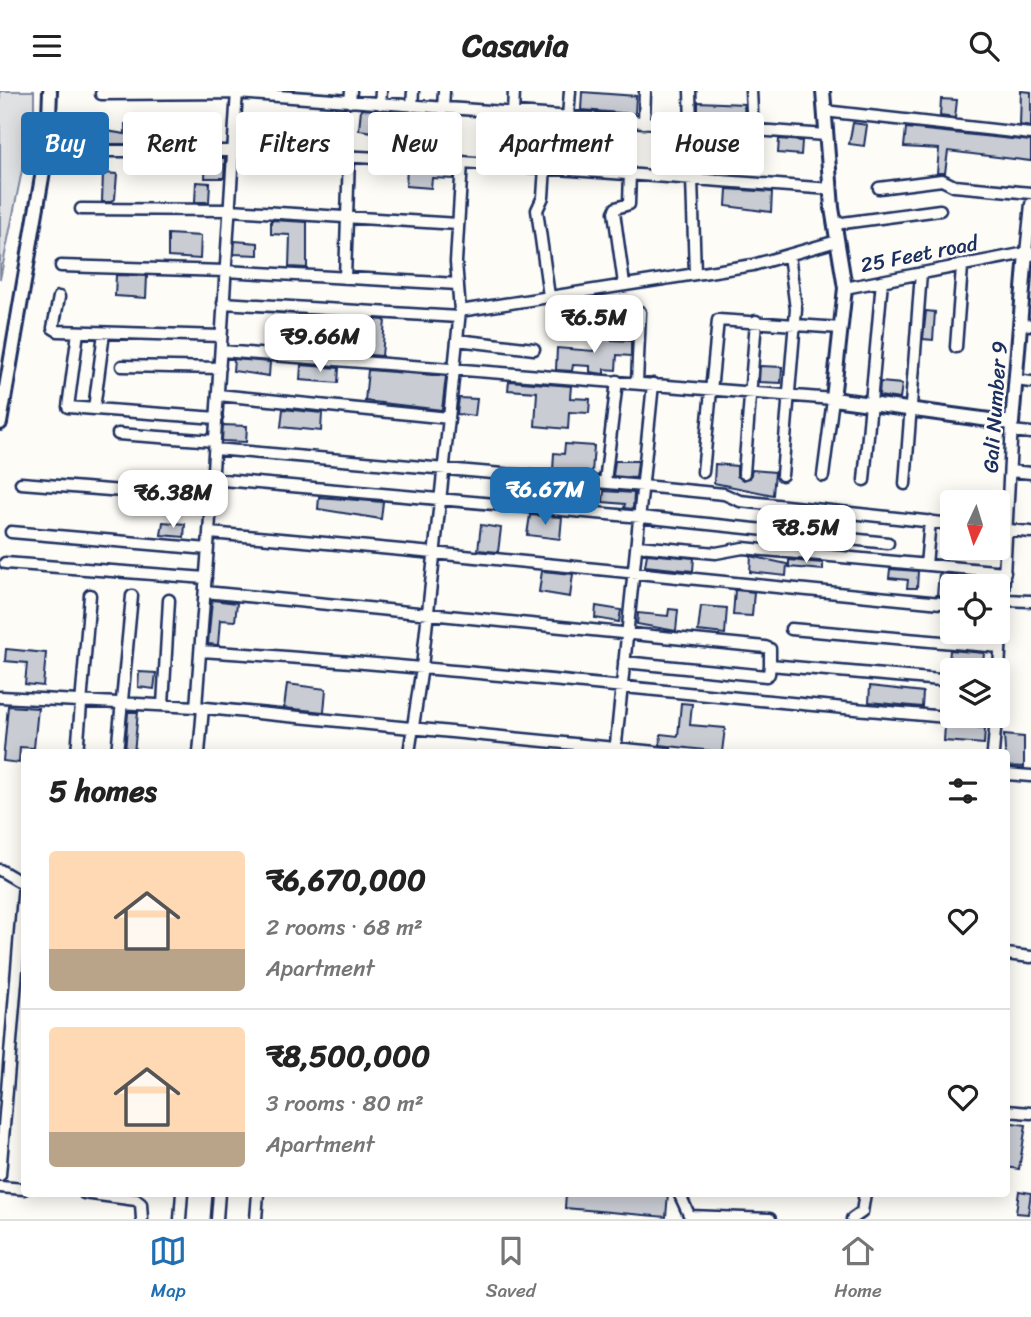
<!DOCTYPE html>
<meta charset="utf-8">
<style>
:root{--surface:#fff;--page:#f2f2f2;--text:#222;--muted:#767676;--line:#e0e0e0;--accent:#1f6fb2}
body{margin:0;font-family:Sriracha,sans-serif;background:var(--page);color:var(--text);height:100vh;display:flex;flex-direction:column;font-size:26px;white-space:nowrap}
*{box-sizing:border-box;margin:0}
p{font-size:23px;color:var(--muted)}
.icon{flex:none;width:38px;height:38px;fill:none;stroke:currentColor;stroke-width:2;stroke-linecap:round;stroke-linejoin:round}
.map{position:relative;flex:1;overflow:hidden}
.side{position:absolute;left:21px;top:658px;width:989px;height:448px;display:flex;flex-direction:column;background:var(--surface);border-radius:7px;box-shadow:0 4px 18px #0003}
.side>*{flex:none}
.banner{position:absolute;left:21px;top:21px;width:990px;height:63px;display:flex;gap:14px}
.needle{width:46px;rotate:184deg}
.buttons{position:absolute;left:940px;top:399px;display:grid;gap:14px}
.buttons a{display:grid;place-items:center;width:70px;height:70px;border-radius:7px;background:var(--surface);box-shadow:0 4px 18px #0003;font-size:35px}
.price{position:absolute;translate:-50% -60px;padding:0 16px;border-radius:14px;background:#fff;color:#222;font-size:23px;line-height:46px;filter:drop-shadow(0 2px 4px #0008)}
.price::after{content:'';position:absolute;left:50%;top:42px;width:21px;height:16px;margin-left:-10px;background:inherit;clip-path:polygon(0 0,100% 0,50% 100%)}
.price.active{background:var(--accent);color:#fff}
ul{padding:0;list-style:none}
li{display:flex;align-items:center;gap:21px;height:175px;padding:0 28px}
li+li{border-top:2px solid var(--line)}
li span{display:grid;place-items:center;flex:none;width:196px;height:140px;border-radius:7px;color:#555}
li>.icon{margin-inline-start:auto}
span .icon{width:84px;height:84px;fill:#fffc;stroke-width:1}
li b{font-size:30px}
h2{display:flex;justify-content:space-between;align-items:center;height:84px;padding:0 28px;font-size:30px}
.tag{padding:0 24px;border-radius:7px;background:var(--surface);box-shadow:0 4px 18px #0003;font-size:24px;line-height:63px}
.tag.active{background:var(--accent);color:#fff}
header{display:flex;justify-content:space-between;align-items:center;height:91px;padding:0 28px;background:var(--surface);font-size:32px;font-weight:700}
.menu{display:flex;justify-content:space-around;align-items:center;height:98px;border-top:2px solid var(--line);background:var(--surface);font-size:19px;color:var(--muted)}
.menu a{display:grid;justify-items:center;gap:4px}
.menu .active{color:var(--accent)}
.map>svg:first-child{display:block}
.green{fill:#e0e1e3;stroke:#7e88a0;stroke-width:2}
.building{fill:#c9ccd3;stroke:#1b2f5e;stroke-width:2}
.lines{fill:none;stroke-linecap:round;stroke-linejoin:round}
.minor-casing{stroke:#1b2f5e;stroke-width:15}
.tertiary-casing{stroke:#1b2f5e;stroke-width:18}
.minor{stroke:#fdfcf7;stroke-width:10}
.tertiary{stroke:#fdfcf7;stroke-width:12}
.labels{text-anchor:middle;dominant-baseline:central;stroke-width:5;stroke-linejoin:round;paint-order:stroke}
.street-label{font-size:21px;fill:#1b2f5e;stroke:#fdfcf7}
</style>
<header><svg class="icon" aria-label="menu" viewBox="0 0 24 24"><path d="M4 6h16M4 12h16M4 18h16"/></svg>Casavia<svg class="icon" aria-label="search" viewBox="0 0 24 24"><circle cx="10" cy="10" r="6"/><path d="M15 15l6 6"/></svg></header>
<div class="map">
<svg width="1031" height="1128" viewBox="0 0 1031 1128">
<rect width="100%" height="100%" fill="#fdfcf7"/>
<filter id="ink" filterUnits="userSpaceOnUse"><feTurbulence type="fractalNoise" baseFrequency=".0143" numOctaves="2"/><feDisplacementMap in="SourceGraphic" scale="14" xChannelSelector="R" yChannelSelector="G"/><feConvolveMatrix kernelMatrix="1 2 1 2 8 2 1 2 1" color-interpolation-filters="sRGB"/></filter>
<g filter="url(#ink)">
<path class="green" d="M0,0H34V20L0,188Z"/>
<path class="building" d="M1021,0L1031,1V36L1020,34Z
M582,1L636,5L635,23L581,19Z
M941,8L957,9L955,27L940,25Z
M698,11L744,13L745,31L698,27Z
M335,16L345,17L341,57L323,56L324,41L333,42Z
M361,18L376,19L373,41L359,39Z
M141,30H151L150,53H93L94,38L125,43V33L141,34Z
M853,32L867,34L864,55L849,53Z
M906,37L1031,50V70L948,60L945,82H937L939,58L904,56Z
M779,48L802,50L801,64L778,62Z
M661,57L695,61L693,80L660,77Z
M206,67H225L224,87H205Z
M407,76L454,78V88L432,87L431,97L406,95Z
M103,82L117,83L115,108L111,111H102Z
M196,91L210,92L209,111H195Z
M727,98L772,101L771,121L726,115Z
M271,129L307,131V177L289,176L290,144L271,143Z
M168,143L201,145L200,168L168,166Z
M235,150L258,152V164L234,163Z
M116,184L147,185L146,207L115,205Z
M926,220L935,221L933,249L923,248Z
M373,228L385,229L382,265L358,263L359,243L372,244Z
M288,237L324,240L322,260L286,258Z
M596,243L611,244V249L631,250V265L617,264L616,279L604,278V283L590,281V275L573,274L572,280L556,279L557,257L594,260Z
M234,268L270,271L269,285L233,280Z
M301,274L339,277L338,292L300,289Z
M760,275L782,276L781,292L759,291Z
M368,279L446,285L442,319L365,310Z
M509,290L571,295L570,307L590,308L589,322L569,321L568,338L535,335L537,301L508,299Z
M880,291L902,293L900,308L879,305Z
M459,307L477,308L475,325L457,323Z
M283,318L322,322L321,340L281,336Z
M223,334L247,335L246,351L222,350Z
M565,353L594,355L592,382L553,380L554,362L564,363Z
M615,370H638L636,387L613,385Z
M715,373L737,375V385L743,389L750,387L752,379L775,381L773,404L714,392Z
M161,380L187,382L186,394L160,392Z
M535,393L566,396V412L535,409Z
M604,400L634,402L633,418L624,417L625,413L603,411Z
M319,406L383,411L381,428L318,418Z
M530,424L562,426L560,448L527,444Z
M163,431L185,433L184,446L161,444Z
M481,434L501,437L498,461L478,459Z
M647,463L694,467L693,480L645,475Z
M751,465L787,473L786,485L750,481Z
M789,469L823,472V479L789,476Z
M890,478L918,480L917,497H907L908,489L889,487Z
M542,480L573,483L570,506L539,501Z
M939,482L957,484L952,506L937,504Z
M735,499L754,501L752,525L733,524Z
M212,509L237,512L235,530L220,529L218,554L208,553Z
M596,515L621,519L619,531L595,527Z
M701,515L727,517L725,543L698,540Z
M669,518L678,519L676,540L637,533L638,522L668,525Z
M6,558L46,562L43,595L25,593L27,572L5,570Z
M950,559L984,562L983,573L949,571Z
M139,581L156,582L154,598L138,596Z
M287,593L326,598L324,621L284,617Z
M870,595L923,601L922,616L869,611Z
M681,612L692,613L690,634L725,637L722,661L660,654L661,643L678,645Z
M8,615L38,617L34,657L20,656L19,672L3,670Z
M128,621H138L134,662H125Z
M945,634L985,637L984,653L944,650Z
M1004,644L1024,646V676L1006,675Z
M1006,1031L1026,1034L1019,1078L1006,1076Z
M1019,1100L1031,1102L1028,1123L1016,1122Z
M566,1102H668L666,1126L565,1117Z"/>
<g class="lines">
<g class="minor-casing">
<path id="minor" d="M237,0L209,442C457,462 704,490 952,513
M690,0L691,36
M751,0L753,40
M101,3L237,2L826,44
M350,11L351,0
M380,13L381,0
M412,15L413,0
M443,18L444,0
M824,20L1031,43
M513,23L514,0
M568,26L570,0
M644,32L645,0
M87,60H233L462,71
M545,76L543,106L537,119L549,205
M692,87L695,183
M879,97L942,89L954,95L1031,102
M81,118L230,119L458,133
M835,133L940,119
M61,175L225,180L458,193
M345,187L349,65
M624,193L614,121L616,117L629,113L630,81
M845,197L1026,162L1031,113
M59,206L53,237L58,240L221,245
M223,212L459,226
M460,220L753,174L837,150
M1020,233L1031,234
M78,241L68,316L217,327
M457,249L534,258
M956,256L962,176
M221,260L833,308L823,385
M122,275L220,277
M1016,289L1031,291
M637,292L640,221
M218,304L449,327L460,220L456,171L462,71L831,98
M94,318L104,242
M1012,340L1031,342
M118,343L215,350
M215,358L643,395L724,403L740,410L952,433
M1010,380L1031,382
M703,381L718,229L841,237
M744,382L756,230
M782,384L796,218L789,164
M212,388L641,426L888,452
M864,389L882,190
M605,391L617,290
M21,392L211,407
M905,393L921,182
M998,438L1031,441
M11,441L208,458
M638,455L716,462L743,457L1005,481
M5,472L206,487
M926,474L930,430
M205,501L765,556L770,558V574L952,590
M1003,509L1031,510
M791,538L1000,556
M201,560C467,577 731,609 996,630
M624,571L766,585L769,583L770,574
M998,599L1012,332
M0,606L196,616L666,662
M163,614L169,509
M196,616L209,442
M77,662L90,504
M117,662L132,505
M199,662L203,617
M409,662L422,576L449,327
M615,662L653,293
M993,662L996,627
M1006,683L1031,685
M0,779L24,793
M1006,863L1031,866
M1006,1020L1031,1022
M0,1084L24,793
M0,1096L24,1098
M84,1102L136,1109L141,1113L142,1128
M679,1102L691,1128
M690,1125L770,1128
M180,1128L182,1102
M217,1128L219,1102
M256,1128L258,1102
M852,1128L862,1121L865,1102"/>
</g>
<g class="tertiary-casing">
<path id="tertiary" d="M823,0L832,117L845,197L833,308L1012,332L1026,162L1031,163
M0,332L48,51L50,0"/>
</g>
<use href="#minor" class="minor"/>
<use href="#tertiary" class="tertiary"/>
</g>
</g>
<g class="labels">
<g class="street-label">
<text transform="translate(919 163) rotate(-11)">25 Feet road</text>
<text transform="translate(995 316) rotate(-86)">Gali Number 9</text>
</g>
</g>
</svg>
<div class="buttons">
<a><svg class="needle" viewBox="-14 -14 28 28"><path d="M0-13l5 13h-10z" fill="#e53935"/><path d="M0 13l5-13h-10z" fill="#767676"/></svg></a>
<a><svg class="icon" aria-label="locate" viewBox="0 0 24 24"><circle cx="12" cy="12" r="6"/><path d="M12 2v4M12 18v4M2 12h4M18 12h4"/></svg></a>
<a><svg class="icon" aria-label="layers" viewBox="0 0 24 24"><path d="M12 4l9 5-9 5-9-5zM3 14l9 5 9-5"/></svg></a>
</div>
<b class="price" style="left:594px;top:264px">₹6.5M</b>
<b class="price" style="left:320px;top:283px">₹9.66M</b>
<b class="price active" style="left:545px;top:436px">₹6.67M</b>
<b class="price" style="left:173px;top:439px">₹6.38M</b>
<b class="price" style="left:806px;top:474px">₹8.5M</b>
<div class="banner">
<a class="tag active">Buy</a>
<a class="tag">Rent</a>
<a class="tag">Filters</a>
<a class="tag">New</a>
<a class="tag">Apartment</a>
<a class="tag">House</a>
</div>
<section class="side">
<h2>5 homes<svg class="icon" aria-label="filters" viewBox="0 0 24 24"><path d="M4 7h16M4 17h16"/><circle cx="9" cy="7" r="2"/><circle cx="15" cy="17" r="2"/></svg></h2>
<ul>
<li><span style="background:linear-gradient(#ffd9b3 70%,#b9a48a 0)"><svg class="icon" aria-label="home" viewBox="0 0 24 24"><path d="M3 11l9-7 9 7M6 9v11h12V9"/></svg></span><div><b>₹6,670,000</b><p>2 rooms · 68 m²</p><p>Apartment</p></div><svg class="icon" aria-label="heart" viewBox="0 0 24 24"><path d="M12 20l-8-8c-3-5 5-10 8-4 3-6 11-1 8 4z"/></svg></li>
<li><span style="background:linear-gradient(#ffd9b3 75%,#b9a48a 0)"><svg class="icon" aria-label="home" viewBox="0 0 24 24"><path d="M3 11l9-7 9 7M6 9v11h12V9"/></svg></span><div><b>₹8,500,000</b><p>3 rooms · 80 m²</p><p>Apartment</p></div><svg class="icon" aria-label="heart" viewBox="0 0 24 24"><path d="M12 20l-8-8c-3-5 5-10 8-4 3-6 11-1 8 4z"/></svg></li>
</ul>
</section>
</div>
<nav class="menu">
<a class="active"><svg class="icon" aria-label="map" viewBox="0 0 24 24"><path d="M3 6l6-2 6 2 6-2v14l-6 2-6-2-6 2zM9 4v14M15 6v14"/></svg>Map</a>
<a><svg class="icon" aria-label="saved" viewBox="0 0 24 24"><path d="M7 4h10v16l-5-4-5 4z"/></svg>Saved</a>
<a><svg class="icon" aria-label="home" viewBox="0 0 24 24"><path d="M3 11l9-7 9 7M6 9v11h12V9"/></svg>Home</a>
</nav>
